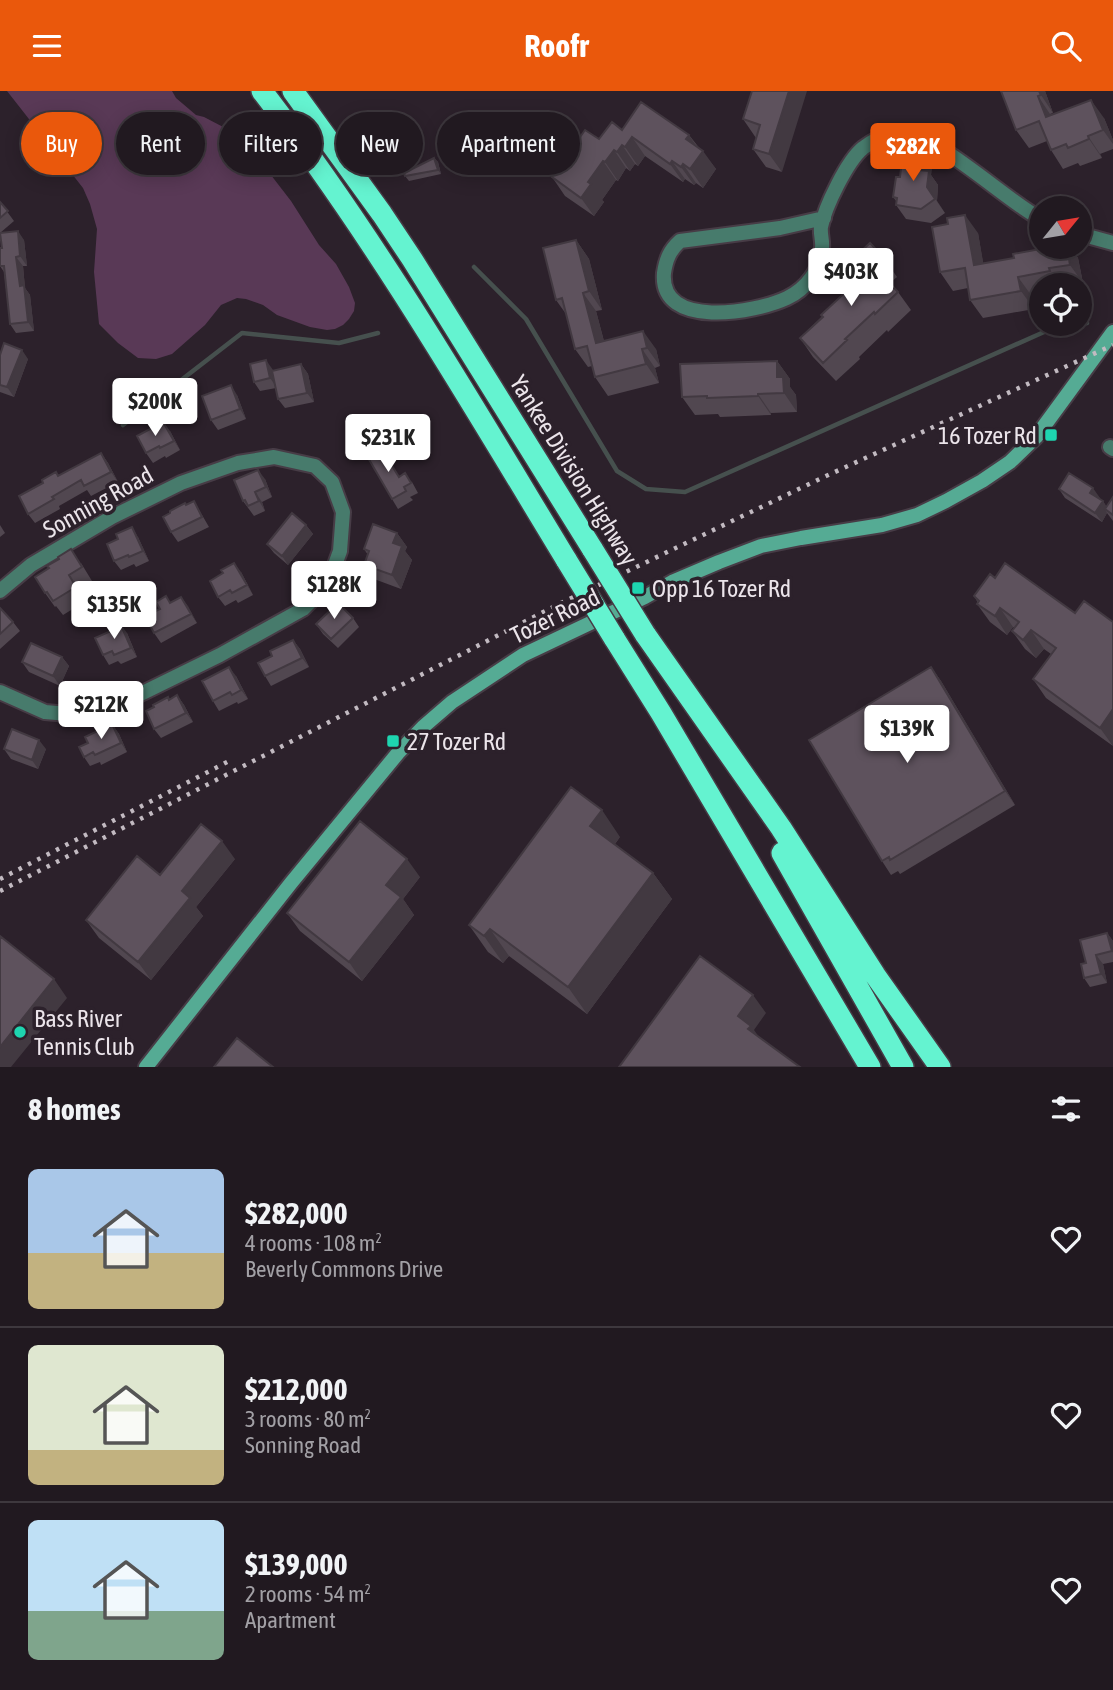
<!DOCTYPE html>
<meta charset="utf-8">
<style>
:root{--surface:#211920;--page:#292229;--text:#f1f3f6;--muted:#a2a0a5;--line:#3e383e;--accent:#ea580c}
body{margin:0;font-family:"Asap Condensed",sans-serif;background:var(--page);color:var(--text);height:100vh;display:flex;flex-direction:column;font-size:26px;white-space:nowrap}
*{box-sizing:border-box;margin:0}
p{font-size:23px;color:var(--muted)}
.icon{flex:none;width:38px;height:38px;fill:none;stroke:currentColor;stroke-width:2;stroke-linecap:round;stroke-linejoin:round}
.map{position:relative;height:976px;overflow:hidden}
.panel{display:flex;flex-direction:column;background:var(--surface);flex:1}
.panel>*{flex:none}
.hud{position:absolute;left:21px;top:21px;width:700px;height:63px;display:flex;gap:14px}
.needle{width:46px;rotate:60deg}
.buttons{position:absolute;left:1029px;top:105px;display:grid;gap:14px}
.buttons a{display:grid;place-items:center;width:63px;height:63px;border-radius:50%;background:var(--surface);box-shadow:0 4px 18px #0003,0 0 0 2px var(--line);font-size:35px}
.price{position:absolute;translate:-50% -60px;padding:0 16px;border-radius:7px;background:#fff;color:#222;font-size:23px;line-height:46px;filter:drop-shadow(0 2px 4px #0008)}
.price::after{content:'';position:absolute;left:50%;top:42px;width:21px;height:16px;margin-left:-10px;background:inherit;clip-path:polygon(0 0,100% 0,50% 100%)}
.price.current{background:var(--accent);color:#fff}
ul{padding:0;list-style:none}
li{display:flex;align-items:center;gap:21px;height:175px;padding:0 28px}
li+li{border-top:2px solid var(--line)}
li span{display:grid;place-items:center;flex:none;width:196px;height:140px;border-radius:10px;color:#555}
li>.icon{margin-inline-start:auto}
span .icon{width:84px;height:84px;fill:#fffc;stroke-width:1}
li b{font-size:30px}
h2{display:flex;justify-content:space-between;align-items:center;height:84px;padding:0 28px;font-size:30px}
.pill{padding:0 24px;border-radius:32px;background:var(--surface);box-shadow:0 4px 18px #0003,0 0 0 2px var(--line);font-size:24px;line-height:63px}
.pill.current{background:var(--accent);color:#fff}
header{display:flex;justify-content:space-between;align-items:center;height:91px;padding:0 28px;background:var(--accent);color:#fff;font-size:32px;font-weight:700}
.map>svg:first-child{display:block}
.green{fill:#593956}
.lines{fill:none;stroke-linecap:round;stroke-linejoin:round}
.stream{stroke:#46504e;stroke-width:4.5}
.minor-casing{stroke:#473c46;stroke-width:18}
.secondary-casing{stroke:#473c46;stroke-width:18}
.motorway-casing{stroke:#473c46;stroke-width:24}
.minor{stroke:#477b6c;stroke-width:14}
.secondary{stroke:#55ab94;stroke-width:14}
.motorway{stroke:#64f3d0;stroke-width:21}
.rail{stroke:#c2bac1;stroke-width:4.5;stroke-dasharray:3.5 7;stroke-linecap:butt}
.motorway-bridge-casing{stroke:#473c46;stroke-width:24;stroke-linecap:butt}
.motorway-bridge{stroke:#64f3d0;stroke-width:21}
.wall{fill:#514750}
.shaded-wall{fill:#423941}
.building{fill:#5e525d;stroke:#423941;stroke-width:2}
.poi-dot{fill:#1ed5b0;stroke:#2c212b;stroke-width:2.5}
.labels{text-anchor:middle;dominant-baseline:central;stroke-width:7;stroke-linejoin:round;paint-order:stroke}
.poi-label{font-size:24px;fill:#ebe4ea;stroke:#2c212b;text-anchor:start}
.street-label{font-size:24px;fill:#ebe4ea;stroke:#2c212b}
</style>
<header><svg class="icon" aria-label="menu" viewBox="0 0 24 24"><path d="M4 6h16M4 12h16M4 18h16"/></svg>Roofr<svg class="icon" aria-label="search" viewBox="0 0 24 24"><circle cx="10" cy="10" r="6"/><path d="M15 15l6 6"/></svg></header>
<div class="map">
<svg width="1113" height="976" viewBox="0 0 1113 976">
<rect width="100%" height="100%" fill="#2c212b"/>
<path class="green" d="M7,0H172L176,7L196,24L204,26L227,38L264,75L291,110L319,154L336,173L349,196L355,212L354,220L349,228L343,234L335,238L327,239L310,236L277,224L263,214L246,208L237,207L221,214L205,234L172,263L156,268L138,267L118,252L99,233L94,181L97,138L90,113L83,97Z"/>
<g class="lines">
<path class="stream" d="M474,176L526,228L617,380L646,398L685,401L1044,241L1087,232
M123,334L242,242L339,252L378,242"/>
<g class="minor-casing">
<path id="minor" d="M824,127L780,137L680,150C670,159 666,168 664,182C659,239 755,222 787,207C806,198 821,179 822,157C823,150 820,143 821,136C825,116 847,70 863,57C871,51 887,42 897,41C932,38 1006,110 1041,128
M1080,143L1113,152
M1110,356L1113,358
M0,500L31,474L112,426L181,392L238,372L274,366L315,375L332,391L343,421L340,460L328,493L303,518L220,564L114,616L80,624L45,621L0,601"/>
</g>
<g class="secondary-casing">
<path id="secondary" d="M146,976L291,792L398,662L423,636L452,611L523,564L645,506L672,491L719,471L761,455L801,447L882,434L917,424L946,410L982,390L1010,371L1036,346L1113,241"/>
</g>
<g class="motorway-casing">
<path id="motorway" d="M262,0C376,148 470,310 567,470
M293,0L382,123L412,168L593,459
M645,543L781,737L875,884L940,976
M614,547L661,622L870,976
M782,762L903,976"/>
</g>
<use href="#minor" class="minor"/>
<use href="#secondary" class="secondary"/>
<use href="#motorway" class="motorway"/>
<path class="rail" d="M0,788L233,668
M0,800L561,512L826,385L1113,254"/>
<g class="motorway-bridge-casing">
<path id="motorway-bridge" d="M593,459L645,543
M567,470L614,547"/>
</g>
<use href="#motorway-bridge" class="motorway-bridge"/>
</g>
<path class="wall" d="M752,0L782,81L766,76L753,58L756,47L743,28Z
M1001,0H1045L1053,22L1050,23L1051,24L1104,27L1113,49V58L1100,63L1102,67L1080,75L1078,72L1063,78L1051,59L1047,50L1029,57L1016,39Z
M622,39L689,44L716,78L703,97L696,92L694,94L685,88L683,91L645,65L638,75L635,73L630,80L626,77L618,90L616,89L602,109L604,111L594,125L565,105L552,86L599,48Z
M922,61L932,75L931,84L938,94L937,110L945,122L931,132L906,128L896,114L897,111L893,106L900,86Z
M434,67L438,71L441,83L409,90L405,85Z
M0,111L14,130L0,142L24,149L27,175H23L25,197L30,204L34,240L16,242L10,233L4,181L0,175L2,157L0,142Z
M978,142L983,172L1014,167L1046,157V156H1070L1078,167L1083,192L1071,194H1041V202L1031,204L1034,218L983,227L970,209L968,197L953,200L940,181Z
M576,149L589,168L602,219L596,220L604,250L656,258L660,275L655,277L659,292L608,305L595,286L592,275L588,276L575,258L566,223L556,209Z
M854,167H884L897,186L890,192L898,201L911,219L888,241L887,239L859,266L860,268L836,290L813,266L800,247L865,183Z
M0,264L28,268L14,306L0,301Z
M777,270L790,288V296L796,304L797,321L771,322V324L720,326L718,323L695,324L682,306Z
M301,273L308,283L314,311L285,317L278,308L276,297L260,300L254,291L273,280Z
M237,304L246,328L218,339L211,329Z
M170,340L180,359L166,367L165,365L153,372L146,362Z
M101,362L108,372L118,391L91,405L87,399L59,415L60,418L35,432L28,423L58,385Z
M400,385L412,391L418,402L410,406L413,409L398,418L392,408Z
M265,388L272,406L262,411L265,420L254,425L243,410Z
M1059,398L1100,407L1099,408L1103,410L1106,416L1113,406V430L1107,422L1102,431L1065,407Z
M194,410L209,436L178,451L171,441L186,414Z
M0,434L5,442L0,446Z
M306,434L313,443L288,474L274,462L267,453Z
M397,442L407,456L405,460L412,469L401,498L374,488L364,474L368,464L364,458Z
M138,446L149,470L136,476L134,473L121,479L114,470Z
M81,472L92,490L78,498L86,510L63,524L56,515L55,516L45,502Z
M1005,472L1113,655L1046,607L1033,588L1051,563L1044,558L1036,567L1025,558L1012,540L1015,537L1013,536L1007,544L990,531L977,513L978,512L974,505L995,487Z
M241,481L253,504L238,512L236,509L225,515L218,506Z
M166,505L170,512L181,506L197,532L161,552L154,542L160,518Z
M0,517L13,531L20,540L0,558Z
M353,527L359,536L338,557L323,543L316,533Z
M127,542L137,566L121,573L118,570L109,574L103,564Z
M293,549L300,558L309,576L271,595L265,585L272,565Z
M62,566L69,575L60,595L29,581L22,571Z
M931,576L941,590L1015,714L900,783L898,780L891,784L882,770Z
M236,585L248,608L238,613L237,611L219,620L213,610Z
M177,604L184,614L193,631L161,647L154,638L169,608Z
M112,633L119,643L127,661L101,674L100,671L90,675L84,666L88,652Z
M4,658H46L38,678L11,668Z
M620,746L615,753L653,782L672,808L587,923L509,865L503,872L488,861L469,834Z
M235,768L196,816L203,825L151,889L99,847L86,829L160,784Z
M420,786L403,808L414,824L362,890L300,840L287,822Z
M1107,842L1113,850V871L1103,873L1107,892L1090,896L1084,887L1086,872Z"/>
<path class="shaded-wall" d="M789,0H807L782,81L769,63Z
M1039,0H1045L1053,22L1041,4Z
M1038,5L1050,23L1059,45L1046,26Z
M1091,9L1104,27L1113,49V53L1103,39Z
M689,44L701,62L703,60L716,78L703,97L690,78L686,48Z
M1088,45L1100,63L1102,67L1089,48Z
M632,46L645,65L638,75L625,56Z
M622,54L635,73L630,80L617,61Z
M614,59L626,77L618,90L605,71Z
M922,61L932,75L931,84L938,94L937,110L945,122L927,96L920,79Z
M434,67L438,71L441,83L438,79Z
M603,70L616,89L602,109L604,111L594,125L581,107L588,91Z
M672,70L685,88L683,91L670,73Z
M683,73L696,92L694,94L681,76Z
M965,124L978,142L987,193L974,174Z
M18,140L24,149L27,175L20,165Z
M576,149L589,168L602,219L589,200Z
M1067,156H1070L1078,167L1083,192L1070,174Z
M16,166L23,175L25,197L30,204L34,240L28,231L20,195Z
M1018,186L1031,204L1034,218L1021,200Z
M583,202L596,220L609,270L596,252Z
M643,240L656,258L660,275L647,257Z
M642,258L655,277L659,292L646,273Z
M22,259L28,268L14,306L7,296Z
M266,269L273,279L277,297L270,287Z
M777,270L790,288V296L796,304L797,321L784,302L777,286Z
M301,273L308,283L314,311L307,302Z
M231,294L237,304L246,328L240,318Z
M758,303L771,322V324L758,305Z
M163,331L170,340L180,359L174,350Z
M101,362L108,372L118,391L111,381Z
M258,379L265,388L272,406L266,396Z
M1093,397L1100,407L1097,411L1090,402Z
M255,401L262,411L265,420L259,410Z
M1103,410L1109,419L1105,418L1107,422L1102,431L1095,422Z
M306,434L313,443L288,474L282,465Z
M132,436L138,446L149,470L143,460Z
M397,442L407,456L405,460L412,469L401,498L392,484L393,452Z
M234,472L241,481L253,504L247,494Z
M181,506L188,515L197,532L191,523Z
M1000,517L1013,536L1007,544L995,525Z
M120,532L127,542L137,566L131,557Z
M1031,539L1044,558L1036,567L1023,549Z
M293,549L300,558L309,576L302,567Z
M62,566L69,575L60,595L53,585Z
M229,576L236,585L248,608L241,599Z
M931,576L941,590L1015,714L1005,700Z
M177,604L184,614L193,631L186,622Z
M1113,618V655L1100,637Z
M112,633L119,643L127,661L121,652Z
M39,649L46,658L38,678L32,669Z
M602,719L620,746L608,762L590,735Z
M222,750L235,768L196,816L203,825L151,889L138,871L182,800Z
M407,768L420,786L403,808L414,824L362,890L349,871L386,794Z
M653,782L672,808L587,923L568,896Z
M490,838L509,865L503,872L484,845Z
M1107,842L1113,850V862L1112,860Z
M1096,864L1103,873L1107,892L1101,883Z
M54,888L67,907L11,976H0V956Z
M753,904L766,922L754,939L764,953L761,956L738,925Z"/>
<path class="building" d="M752,0H789L769,63L753,58L760,34L743,28Z
M1001,0H1039L1041,4L1038,5L1046,26L1091,9L1103,39L1088,45L1089,48L1068,57L1066,53L1051,59L1039,30L1016,39Z
M641,11L689,44L686,48L703,60L690,78L683,73L681,76L672,70L670,73L632,46L625,56L622,54L617,61L614,59L605,71L603,70L588,91L591,93L581,107L552,86L585,39L599,48L612,31L622,39Z
M903,60L922,61L920,79L929,80L927,96L935,108L921,118L896,114L897,107L893,106L896,86H900Z
M434,67L438,79L405,85L404,82Z
M0,111L8,120L0,127Z
M965,124L974,174L1014,167L1013,163L1046,157V156H1067L1070,174L1049,177L1050,180L1018,186L1021,200L970,209L965,177L940,181L932,136L948,133L947,127Z
M18,140L20,165L16,166L20,195L24,194L28,231L10,233L4,175H0V157H2L0,142Z
M576,149L589,200L583,202L596,252L643,240L647,257L642,258L646,273L595,286L587,255L575,258L562,207L556,209L543,157Z
M870,152L884,167L875,176L898,201L875,223L874,221L845,248L847,249L823,272L800,247L823,226L821,224L867,181L854,167Z
M4,252L22,259L7,296L0,294V264Z
M266,269L270,287L254,291L250,273Z
M777,270V286H783L784,302L758,303V305L707,307V305L682,306L680,273Z
M301,273L307,302L278,308L272,280Z
M231,294L240,318L211,329L202,305Z
M163,331L174,350L160,357L159,355L146,362L137,345Z
M381,357L399,386L405,382L411,392L404,396L406,400L392,408L367,365Z
M101,362L111,381L84,395L81,389L52,406L54,408L28,423L19,405L43,392L42,389L56,381L58,385Z
M258,379L266,396L255,401L259,410L248,415L245,409L243,410L234,389Z
M1069,382L1093,397L1090,402L1103,410L1095,422L1059,398Z
M1113,406V424L1105,418Z
M194,410L202,426L171,441L163,426L170,422V420L185,412L186,414Z
M292,422L306,434L282,465L267,453Z
M373,433L397,442L393,452L402,455L392,484L364,474L369,460L364,458Z
M132,436L143,460L129,466L128,464L114,470L107,453L118,448L116,443Z
M71,458L82,476L69,484L76,496L53,510L47,501L45,502L35,486L49,477L47,475L59,468L58,466Z
M234,472L247,494L232,502L230,499L218,506L210,490L223,482L221,479Z
M1005,472L1075,522L1084,510L1113,531V618L1100,637L1033,588L1056,557L1031,539L1023,549L1012,540L1019,531L1000,517L995,525L977,513L979,510L974,505L990,483L995,487Z
M166,505L170,512L181,506L191,523L154,542L145,525L160,518L156,511Z
M338,512L353,527L331,548L316,533Z
M0,517L13,531L0,543Z
M120,532L131,557L114,564L112,560L103,564L95,547L111,540L110,537Z
M293,549L302,567L265,585L258,572L272,565L270,560Z
M31,552L62,566L53,585L22,571Z
M229,576L241,599L232,604L230,601L213,610L202,590Z
M931,576L1005,700L890,769L889,766L882,770L809,649Z
M177,604L186,622L154,638L146,620L154,616L153,614L168,606L169,609Z
M112,633L121,652L95,664L93,661L84,666L79,656L88,652L85,646Z
M12,638L39,649L32,669L4,658Z
M571,696L602,719L590,735L653,782L568,896L490,838L484,845L469,834Z
M360,730L407,768L386,794L401,806L349,871L287,822Z
M201,733L222,750L182,800L190,807L138,871L86,829L137,765L160,784Z
M1107,842L1112,860L1096,864L1101,883L1084,887L1081,873L1086,872L1080,849Z
M0,845L54,888L0,956Z
M700,865L753,904L738,925L751,935L748,938L800,976H619Z
M237,947L273,976H214Z"/>
<g class="poi-dot">
<rect x="1044" y="337" width="14" height="14" rx="3.5"/>
<rect x="631" y="490" width="14" height="14" rx="3.5"/>
<rect x="386" y="643" width="14" height="14" rx="3.5"/>
<circle cx="20" cy="941" r="7"/>
</g>
<g class="labels">
<g class="poi-label">
<text x="1037" y="344" text-anchor="end">16 Tozer Rd</text>
<text x="652" y="497">Opp 16 Tozer Rd</text>
<text x="407" y="650">27 Tozer Rd</text>
<text x="34" y="927">Bass River<tspan x="34" dy="28">Tennis Club</tspan></text>
</g>
<g class="street-label">
<text transform="translate(574 379) rotate(58)">Yankee Division Highway</text>
<text transform="translate(98 411) rotate(-29)">Sonning Road</text>
<text transform="translate(555 525) rotate(-26)">Tozer Road</text>
</g>
</g>
</svg>
<div class="buttons">
<a><svg class="needle" viewBox="-14 -14 28 28"><path d="M0-13l5 13h-10z" fill="#e53935"/><path d="M0 13l5-13h-10z" fill="#a2a0a5"/></svg></a>
<a><svg class="icon" aria-label="locate" viewBox="0 0 24 24"><circle cx="12" cy="12" r="6"/><path d="M12 2v4M12 18v4M2 12h4M18 12h4"/></svg></a>
</div>
<b class="price current" style="left:913px;top:92px">$282K</b>
<b class="price" style="left:851px;top:217px">$403K</b>
<b class="price" style="left:155px;top:347px">$200K</b>
<b class="price" style="left:388px;top:383px">$231K</b>
<b class="price" style="left:334px;top:530px">$128K</b>
<b class="price" style="left:114px;top:550px">$135K</b>
<b class="price" style="left:101px;top:650px">$212K</b>
<b class="price" style="left:907px;top:674px">$139K</b>
<div class="hud">
<a class="pill current">Buy</a>
<a class="pill">Rent</a>
<a class="pill">Filters</a>
<a class="pill">New</a>
<a class="pill">Apartment</a>
</div>
</div>
<section class="panel">
<h2>8 homes<svg class="icon" aria-label="filters" viewBox="0 0 24 24"><path d="M4 7h16M4 17h16"/><circle cx="9" cy="7" r="2"/><circle cx="15" cy="17" r="2"/></svg></h2>
<ul>
<li><span style="background:linear-gradient(#a9c7e8 60%,#c2b280 0)"><svg class="icon" aria-label="home" viewBox="0 0 24 24"><path d="M3 11l9-7 9 7M6 9v11h12V9"/></svg></span><div><b>$282,000</b><p>4 rooms · 108 m²</p><p>Beverly Commons Drive</p></div><svg class="icon" aria-label="heart" viewBox="0 0 24 24"><path d="M12 20l-8-8c-3-5 5-10 8-4 3-6 11-1 8 4z"/></svg></li>
<li><span style="background:linear-gradient(#dfe7d0 75%,#c2b280 0)"><svg class="icon" aria-label="home" viewBox="0 0 24 24"><path d="M3 11l9-7 9 7M6 9v11h12V9"/></svg></span><div><b>$212,000</b><p>3 rooms · 80 m²</p><p>Sonning Road</p></div><svg class="icon" aria-label="heart" viewBox="0 0 24 24"><path d="M12 20l-8-8c-3-5 5-10 8-4 3-6 11-1 8 4z"/></svg></li>
<li><span style="background:linear-gradient(#bfe0f5 65%,#7fa58c 0)"><svg class="icon" aria-label="home" viewBox="0 0 24 24"><path d="M3 11l9-7 9 7M6 9v11h12V9"/></svg></span><div><b>$139,000</b><p>2 rooms · 54 m²</p><p>Apartment</p></div><svg class="icon" aria-label="heart" viewBox="0 0 24 24"><path d="M12 20l-8-8c-3-5 5-10 8-4 3-6 11-1 8 4z"/></svg></li>
</ul>
</section>
